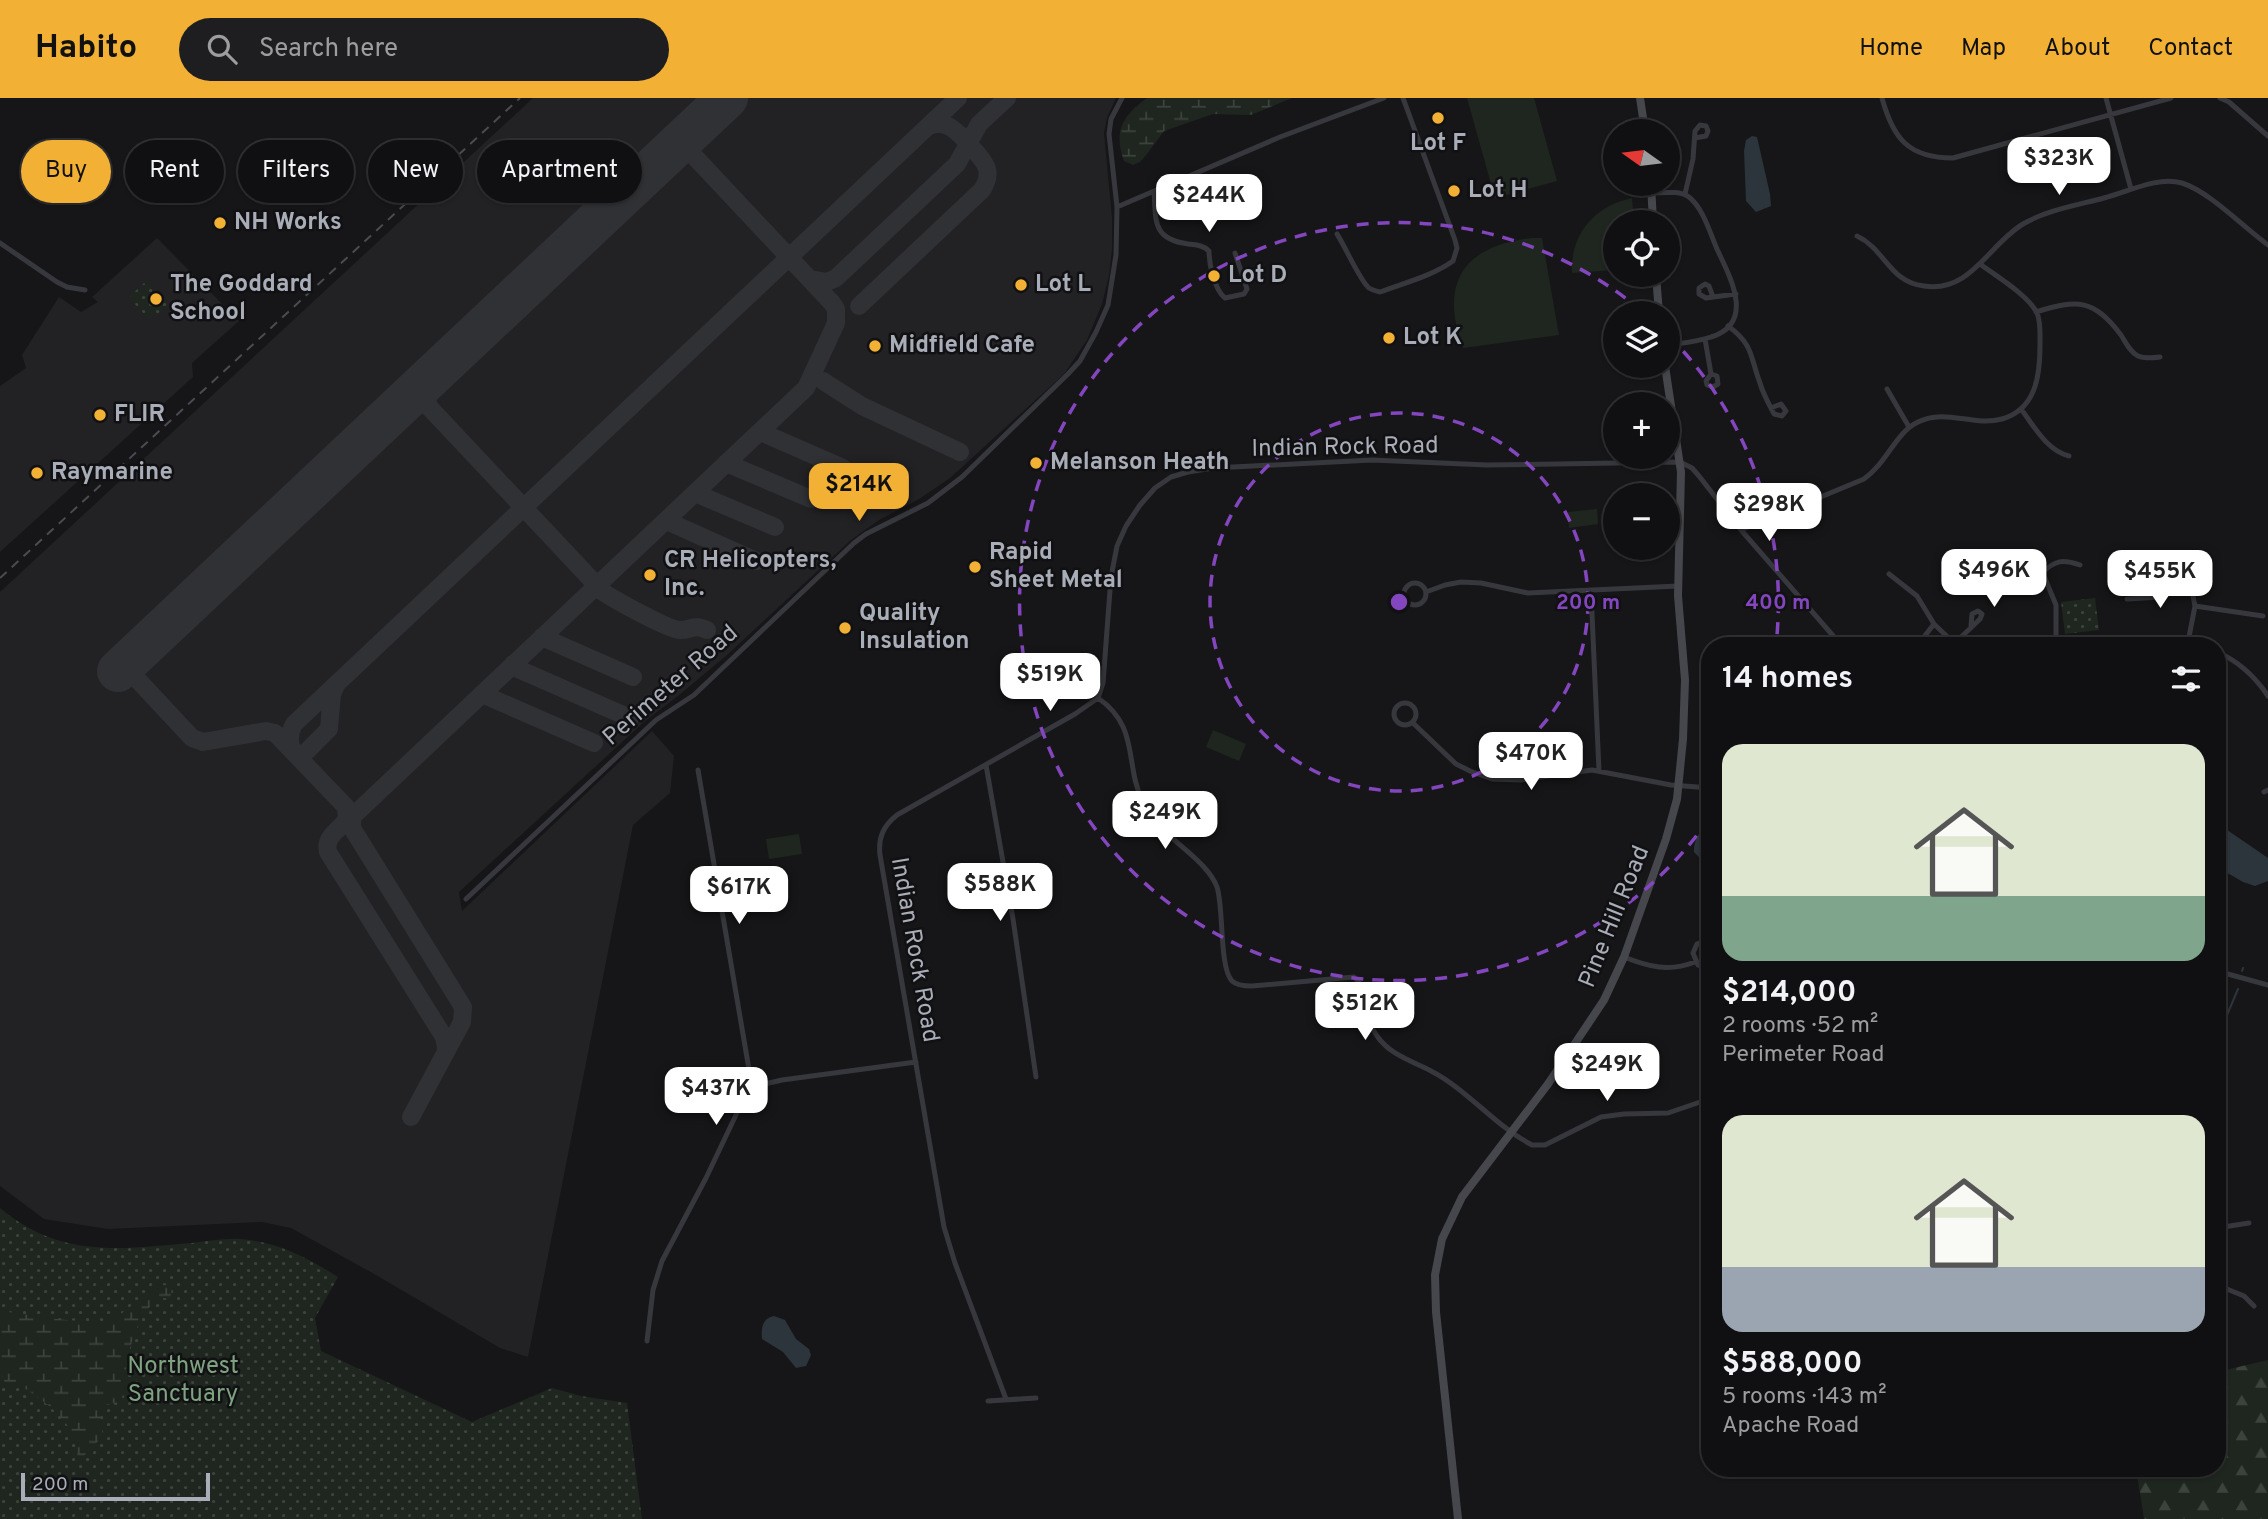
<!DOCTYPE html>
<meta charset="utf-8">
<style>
:root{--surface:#101012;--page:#1e1e20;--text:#f1f3f6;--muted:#9c9d9f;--line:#303032;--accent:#f2b134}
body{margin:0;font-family:Overpass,sans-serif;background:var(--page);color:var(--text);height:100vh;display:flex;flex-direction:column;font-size:26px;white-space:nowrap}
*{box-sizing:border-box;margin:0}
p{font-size:23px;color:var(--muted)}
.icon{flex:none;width:38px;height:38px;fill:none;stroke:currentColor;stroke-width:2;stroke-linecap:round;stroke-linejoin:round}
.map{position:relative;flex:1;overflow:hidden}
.side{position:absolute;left:1701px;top:539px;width:525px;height:840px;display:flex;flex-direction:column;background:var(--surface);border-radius:28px;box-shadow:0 2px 5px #0004,0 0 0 2px var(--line)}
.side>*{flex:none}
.guide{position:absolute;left:21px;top:42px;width:665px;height:63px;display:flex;gap:14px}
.needle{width:46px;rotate:284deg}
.buttons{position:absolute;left:1603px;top:21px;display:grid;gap:14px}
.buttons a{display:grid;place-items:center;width:77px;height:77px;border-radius:50%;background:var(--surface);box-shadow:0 2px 5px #0004,0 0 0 2px var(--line);font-size:35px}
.scale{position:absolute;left:21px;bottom:18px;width:189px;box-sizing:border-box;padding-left:7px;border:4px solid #a8adb8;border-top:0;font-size:19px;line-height:24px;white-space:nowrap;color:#a8adb8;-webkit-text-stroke:5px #111113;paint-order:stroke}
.price{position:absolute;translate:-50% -60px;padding:0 16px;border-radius:14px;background:#fff;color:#222;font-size:23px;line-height:46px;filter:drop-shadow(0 2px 4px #0008)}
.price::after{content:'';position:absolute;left:50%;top:42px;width:21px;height:16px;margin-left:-10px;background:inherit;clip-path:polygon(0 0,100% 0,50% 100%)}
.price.on{background:var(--accent);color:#111}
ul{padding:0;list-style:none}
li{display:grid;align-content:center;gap:14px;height:371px;padding:0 21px}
li span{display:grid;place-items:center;height:217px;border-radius:21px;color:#555}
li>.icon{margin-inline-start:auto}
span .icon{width:126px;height:126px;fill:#fffc;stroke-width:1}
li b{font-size:30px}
h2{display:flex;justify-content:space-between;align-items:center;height:84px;padding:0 21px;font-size:30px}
.pill{padding:0 24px;border-radius:32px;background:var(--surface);box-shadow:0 2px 5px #0004,0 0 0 2px var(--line);font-size:24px;line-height:63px}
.pill.on{background:var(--accent);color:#111}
header{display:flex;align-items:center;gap:42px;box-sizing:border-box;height:98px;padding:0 35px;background:var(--accent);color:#111}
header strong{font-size:33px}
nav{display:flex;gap:38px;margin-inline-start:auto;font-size:24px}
.search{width:490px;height:63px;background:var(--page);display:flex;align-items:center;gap:18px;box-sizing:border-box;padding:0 24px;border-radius:38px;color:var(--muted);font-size:26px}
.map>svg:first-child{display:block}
.built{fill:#222225}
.grass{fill:url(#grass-dots)}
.forest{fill:url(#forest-firs)}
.wetland{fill:url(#wetland-marsh)}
.pitch{fill:#1e261f}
.water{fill:#2c353c}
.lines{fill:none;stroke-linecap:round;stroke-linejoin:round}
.stream{stroke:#2c353c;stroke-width:2}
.taxiway{stroke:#303135;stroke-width:18}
.runway{stroke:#303135;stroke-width:42}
.street{stroke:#37383d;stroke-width:5}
.secondary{stroke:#45474d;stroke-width:8}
.rail{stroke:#4a4c52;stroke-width:2;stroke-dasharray:9 7;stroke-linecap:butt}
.ring{fill:none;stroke:#8446be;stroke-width:3.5;stroke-dasharray:12 9}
.poi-dot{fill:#f2b134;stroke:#111113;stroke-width:2.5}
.labels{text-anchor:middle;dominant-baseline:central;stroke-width:5;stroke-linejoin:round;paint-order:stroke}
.poi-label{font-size:24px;font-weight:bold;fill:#a8adb8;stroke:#111113;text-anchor:start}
.street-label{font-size:24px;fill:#a8adb8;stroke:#111113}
.park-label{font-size:24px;fill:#7fa381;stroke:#111113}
.centre{fill:#8446be;stroke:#111113;stroke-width:3.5}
.ring-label{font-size:21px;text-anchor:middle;font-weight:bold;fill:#8446be;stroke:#111113;stroke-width:5;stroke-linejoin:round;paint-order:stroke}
</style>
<header>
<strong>Habito</strong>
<div class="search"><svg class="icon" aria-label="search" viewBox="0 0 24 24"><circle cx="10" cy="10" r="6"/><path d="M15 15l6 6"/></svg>Search here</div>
<nav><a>Home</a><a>Map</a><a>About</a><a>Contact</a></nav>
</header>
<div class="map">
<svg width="2268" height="1421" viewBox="0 0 2268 1421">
<defs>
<pattern id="grass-dots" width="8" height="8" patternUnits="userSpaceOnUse" patternTransform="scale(1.75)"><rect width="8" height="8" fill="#1e261f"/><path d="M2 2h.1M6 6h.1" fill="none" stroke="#3c433d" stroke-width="1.8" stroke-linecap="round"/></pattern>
<pattern id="forest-firs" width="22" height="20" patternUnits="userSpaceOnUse" patternTransform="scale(1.75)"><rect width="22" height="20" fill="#1e261f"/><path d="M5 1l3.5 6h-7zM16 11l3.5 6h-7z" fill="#3c433d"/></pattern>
<pattern id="wetland-marsh" width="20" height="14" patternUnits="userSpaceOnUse" patternTransform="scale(1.75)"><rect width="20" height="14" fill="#1e261f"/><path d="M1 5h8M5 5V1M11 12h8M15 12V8" fill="none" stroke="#3c433d"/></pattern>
</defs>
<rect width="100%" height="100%" fill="#161618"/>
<path class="built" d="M533,0H1116L1107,20L1104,35L1112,120V151L1109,178L1102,206L1087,242L1064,276L950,380L919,401L879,422L851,442L727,557L678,598L645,623L459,794L462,813L652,633L674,658L670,695L633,727L528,1259L500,1250L376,1177L291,1130L262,1124L108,1131L44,1121L0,1088V494Z
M157,140L239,223L192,265L193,279L0,454V288L26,270L22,257L59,199L81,214L98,204L92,199Z"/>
<path class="grass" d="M144,185L147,188L149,186L168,206L159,216L148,220L132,203L133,201L130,198Z
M2095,500L2099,532L2065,536L2061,504Z
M0,1110C61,1161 119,1151 192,1145C208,1143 225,1140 240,1141C279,1144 306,1159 338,1179L315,1220L321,1253L472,1324L552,1290L581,1298L627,1305L642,1421H0Z"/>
<path class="forest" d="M2268,1262V1421H2144L2136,1370H2217V1274Z"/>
<path class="wetland" d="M1147,0H1292L1251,17L1213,16L1164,33L1147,56L1140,64L1133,67L1124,63C1113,32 1123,18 1147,0Z
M165,1187L172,1190L170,1200C144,1197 130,1245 127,1265C124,1278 126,1290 121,1303L104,1308L100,1319L103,1338L79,1363C76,1356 78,1348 75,1341C66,1318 41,1301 21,1288L9,1294L0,1273V1213C28,1216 55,1222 82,1223C89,1224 98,1226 105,1224C128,1217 141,1193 165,1187Z"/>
<path class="pitch" d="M1467,0H1534L1557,83L1495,100Z
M1632,100L1634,124H1615V172L1572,175C1570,137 1594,108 1632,100Z
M1531,140H1542L1559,237L1463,250C1439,185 1463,148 1531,140Z
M1597,411L1598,426L1569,430L1568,414Z
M1213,632L1246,646L1239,663L1206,649Z
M799,736L802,756L769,761L766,741Z"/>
<path class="water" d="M1752,38L1757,39L1770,96L1771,108L1756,114L1746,103L1744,53L1746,42Z
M2217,725L2268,760V783L2255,788L2243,784L2217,769Z
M1708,726L1710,743L1705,744L1710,750V761H1701L1694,754C1694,741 1699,734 1708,726Z
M774,1218L785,1222L796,1241L809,1251L811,1257L806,1268L796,1270L783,1254L762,1241C761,1231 762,1220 774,1218Z"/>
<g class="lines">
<path class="stream" d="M2242,873L2243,870
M2217,924L2221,925L2227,917L2238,891"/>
<path class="taxiway" d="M661,61C674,54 681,52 694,58
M810,181L827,184L836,180L957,66L979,26L1007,0
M859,208L982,92C986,86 989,79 987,71C985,62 959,34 950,29C943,25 936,25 929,28
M823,283L862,308L960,354
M429,309L603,494C615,502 669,532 680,532C692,532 693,526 707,532
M397,311C409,305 416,301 429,309L425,293L434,276
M758,335H763L843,370
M726,365L811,401
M695,395L775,429
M664,424H669L756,463
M542,539L633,579
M135,557V572L137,581L192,640L203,644L266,633L275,635L346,709L347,721C340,732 324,738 328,754L444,939L446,950L445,956
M513,566L518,571L630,620
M336,587L332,596L329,631L304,656C287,658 288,637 294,626L958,0
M482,596L594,645
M411,1019L462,924L463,909L352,730V719L806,290L836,225V211L832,205L694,58L690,45L696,29"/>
<path class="runway" d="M118,573L727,0"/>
<path class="street" d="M1882,0C1893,40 1908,60 1953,60L2171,0
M2106,0L2131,91
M2220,0L2229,4L2268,38
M1154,93C1156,123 1152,141 1188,146C1196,147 1203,147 1209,153C1209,166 1214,191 1225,200L1244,196L1247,191L1235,155
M1651,95C1663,95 1679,92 1689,99C1703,110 1710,135 1717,151C1730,179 1756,225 1711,239C1697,244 1682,245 1668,247
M1685,96L1693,61L1695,33L1700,27L1706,28L1708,33L1706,38L1695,40
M1117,109L1280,39L1384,0
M1337,136C1345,148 1360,183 1369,190C1372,192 1376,193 1380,194C1404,185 1432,178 1453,163L1457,150L1455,142L1403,0
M1857,138C1885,151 1889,184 1924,188C1971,195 1988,147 2023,126C2047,112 2078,107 2104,100C2128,94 2157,78 2182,85C2210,94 2243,129 2268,147
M0,145L57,184L67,189L85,192
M1713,199L1709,188L1705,186L1699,190V196L1706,200L1736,196
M2036,214C2078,201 2094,201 2121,237C2126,245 2130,254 2138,258C2145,261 2153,260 2160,259
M1728,228C1754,247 1750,259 1760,285C1763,296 1769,306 1774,316L1782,318L1786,313L1781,306L1771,310
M1705,241L1711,276L1706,283L1707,287L1713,289L1718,286L1717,278L1711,276
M1887,291L1909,329
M2021,311C2034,328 2047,353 2069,358
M1741,432L1864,381C1887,365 1896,334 1918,324C1946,310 1973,329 2002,321C2036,311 2040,278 2040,247C2040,237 2041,224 2037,215C2028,197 1996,178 1980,166
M1997,465L2036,473L2044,478L2056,507V544
M2042,475C2055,462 2063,461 2080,467
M1889,476L1917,498L1934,526L1957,548
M1404 496a11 11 0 1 1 22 0a11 11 0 1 1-22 0Z
M1591,493L1599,673
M1426,494L1445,487L1461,484L1481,485L1528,495L1678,488
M2127,501L2162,499L2174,492L2192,494
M2195,508L2263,518
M2188,544L2195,508L2189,478L2190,463
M1955,545L1980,521L1982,516L1978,513L1972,516L1971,528
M1917,548L1934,526
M2027,548C2046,544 2063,545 2082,545C2122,543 2161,536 2201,548
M2217,554C2238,563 2256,580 2268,598
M1098,600C1140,629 1124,665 1143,705C1159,739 1206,759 1217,789C1224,810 1219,869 1232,883C1237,888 1246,888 1252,888L1354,879C1371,894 1363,920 1377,938C1390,957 1412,963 1431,973C1468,992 1495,1028 1532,1047H1545L1601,1019L1624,1016L1668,1015L1706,1002
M1394 616a11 11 0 1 1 22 0a11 11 0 1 1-22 0Z
M1413,625L1456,666L1470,673L1492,681L1521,682L1592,672L1671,687L1710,690
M986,667L1013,821L1036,979
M698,672L752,989
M2264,694L2268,692
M466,801L656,622L694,597L854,445L866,436L928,405L962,379L1068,276L1080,263L1096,234L1108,207L1116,157L1117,109L1109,36L1111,21L1122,0
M1710,842L1697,846L1693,855L1698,867L1710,870
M1624,859C1649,869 1669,874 1695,864
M2217,873L2268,887
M2217,957L2219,956
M1710,987L1705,997L1710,1008
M2217,1130L2249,1125
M2217,1187L2244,1198L2254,1208
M647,1243L653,1192L662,1163L706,1080L745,998L752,989L782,982L916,964
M1006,1301L955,1165L944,1129L880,757C878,740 883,728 897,717L1075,616L1098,600L1103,585L1111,479L1117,448L1126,428L1140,407L1155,390L1171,379L1188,374L1213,370L1372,362L1487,367L1680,364L1692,370L1699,378L1741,432L1842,548
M988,1303L1036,1300"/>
<path class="secondary" d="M1640,0L1645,33
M1651,86L1653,124
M1656,177L1659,215
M1458,1421L1436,1214L1435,1177L1442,1141L1462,1099L1548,986L1604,902L1624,859L1666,741L1677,701L1683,641L1685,582L1678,498L1681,374L1665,268"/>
<path class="rail" d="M0,480L520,0"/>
</g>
<g class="ring">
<circle cx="1399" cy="504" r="189"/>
<path d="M1709 721A379 379 0 1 1 1643 214M1669 238A379 379 0 0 1 1776 547"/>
</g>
<g class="poi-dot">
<circle cx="1438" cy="20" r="7"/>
<circle cx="1454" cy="93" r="7"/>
<circle cx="220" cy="125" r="7"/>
<circle cx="1214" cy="178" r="7"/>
<circle cx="1021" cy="187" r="7"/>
<circle cx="156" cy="201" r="7"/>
<circle cx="1389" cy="240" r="7"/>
<circle cx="875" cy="248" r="7"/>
<circle cx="100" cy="317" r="7"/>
<circle cx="1036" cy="365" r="7"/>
<circle cx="37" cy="375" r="7"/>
<circle cx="975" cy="469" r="7"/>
<circle cx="650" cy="477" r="7"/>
<circle cx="845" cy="530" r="7"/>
</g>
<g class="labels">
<g class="poi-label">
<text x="1438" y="46" text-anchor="middle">Lot F</text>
<text x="1468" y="93">Lot H</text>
<text x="234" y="125">NH Works</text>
<text x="1228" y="178">Lot D</text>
<text x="170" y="187">The Goddard<tspan x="170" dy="28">School</tspan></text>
<text x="1035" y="187">Lot L</text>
<text x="1403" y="240">Lot K</text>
<text x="889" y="248">Midfield Cafe</text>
<text x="114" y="317">FLIR</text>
<text x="1050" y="365">Melanson Heath</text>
<text x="51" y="375">Raymarine</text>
<text x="989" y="455">Rapid<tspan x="989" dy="28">Sheet Metal</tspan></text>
<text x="664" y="463">CR Helicopters,<tspan x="664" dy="28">Inc.</tspan></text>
<text x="859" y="516">Quality<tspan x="859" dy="28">Insulation</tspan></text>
</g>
<g class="street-label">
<text transform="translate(1345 350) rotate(-1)">Indian Rock Road</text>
<text transform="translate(671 588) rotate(-41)">Perimeter Road</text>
<text transform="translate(1615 819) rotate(-68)">Pine Hill Road</text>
<text transform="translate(914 852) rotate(80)">Indian Rock Road</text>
</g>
<g class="park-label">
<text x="183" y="1269">Northwest<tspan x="183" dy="28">Sanctuary</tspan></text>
</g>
</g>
<circle cx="1399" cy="504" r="10" class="centre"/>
<g class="ring-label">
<text x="1588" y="511">200 m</text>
<text x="1778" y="511">400 m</text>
</g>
</svg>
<div class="buttons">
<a><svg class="needle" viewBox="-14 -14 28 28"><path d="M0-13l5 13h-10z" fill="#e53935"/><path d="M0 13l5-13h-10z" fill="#9c9d9f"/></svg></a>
<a><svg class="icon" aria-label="locate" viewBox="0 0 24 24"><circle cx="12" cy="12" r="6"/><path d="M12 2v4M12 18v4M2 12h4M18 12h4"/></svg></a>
<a><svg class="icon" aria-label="layers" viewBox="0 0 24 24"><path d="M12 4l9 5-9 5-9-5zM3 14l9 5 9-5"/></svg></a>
<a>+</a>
<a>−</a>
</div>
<div class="scale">200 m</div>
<b class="price" style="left:2059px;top:99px">$323K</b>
<b class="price" style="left:1209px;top:136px">$244K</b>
<b class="price on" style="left:859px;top:425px">$214K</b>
<b class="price" style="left:1769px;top:445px">$298K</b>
<b class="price" style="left:1994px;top:511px">$496K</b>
<b class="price" style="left:2160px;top:512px">$455K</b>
<b class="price" style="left:1050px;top:615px">$519K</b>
<b class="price" style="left:1531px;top:694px">$470K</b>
<b class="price" style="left:1165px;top:753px">$249K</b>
<b class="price" style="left:1000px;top:825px">$588K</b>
<b class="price" style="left:739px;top:828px">$617K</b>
<b class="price" style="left:1365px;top:944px">$512K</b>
<b class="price" style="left:1607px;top:1005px">$249K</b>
<b class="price" style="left:716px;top:1029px">$437K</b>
<div class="guide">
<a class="pill on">Buy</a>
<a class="pill">Rent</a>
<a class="pill">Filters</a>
<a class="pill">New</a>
<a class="pill">Apartment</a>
</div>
<section class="side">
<h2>14 homes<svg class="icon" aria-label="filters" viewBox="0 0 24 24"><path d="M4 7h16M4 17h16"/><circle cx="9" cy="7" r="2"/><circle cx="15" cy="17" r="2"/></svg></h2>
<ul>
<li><span style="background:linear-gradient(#dfe7d0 70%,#7fa58c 0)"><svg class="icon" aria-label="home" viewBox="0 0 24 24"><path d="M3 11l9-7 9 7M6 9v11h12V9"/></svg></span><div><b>$214,000</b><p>2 rooms · 52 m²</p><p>Perimeter Road</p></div></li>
<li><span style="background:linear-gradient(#dfe7d0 70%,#9aa5b1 0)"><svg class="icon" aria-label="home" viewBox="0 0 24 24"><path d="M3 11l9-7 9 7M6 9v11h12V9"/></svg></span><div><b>$588,000</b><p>5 rooms · 143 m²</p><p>Apache Road</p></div></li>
</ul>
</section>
</div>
